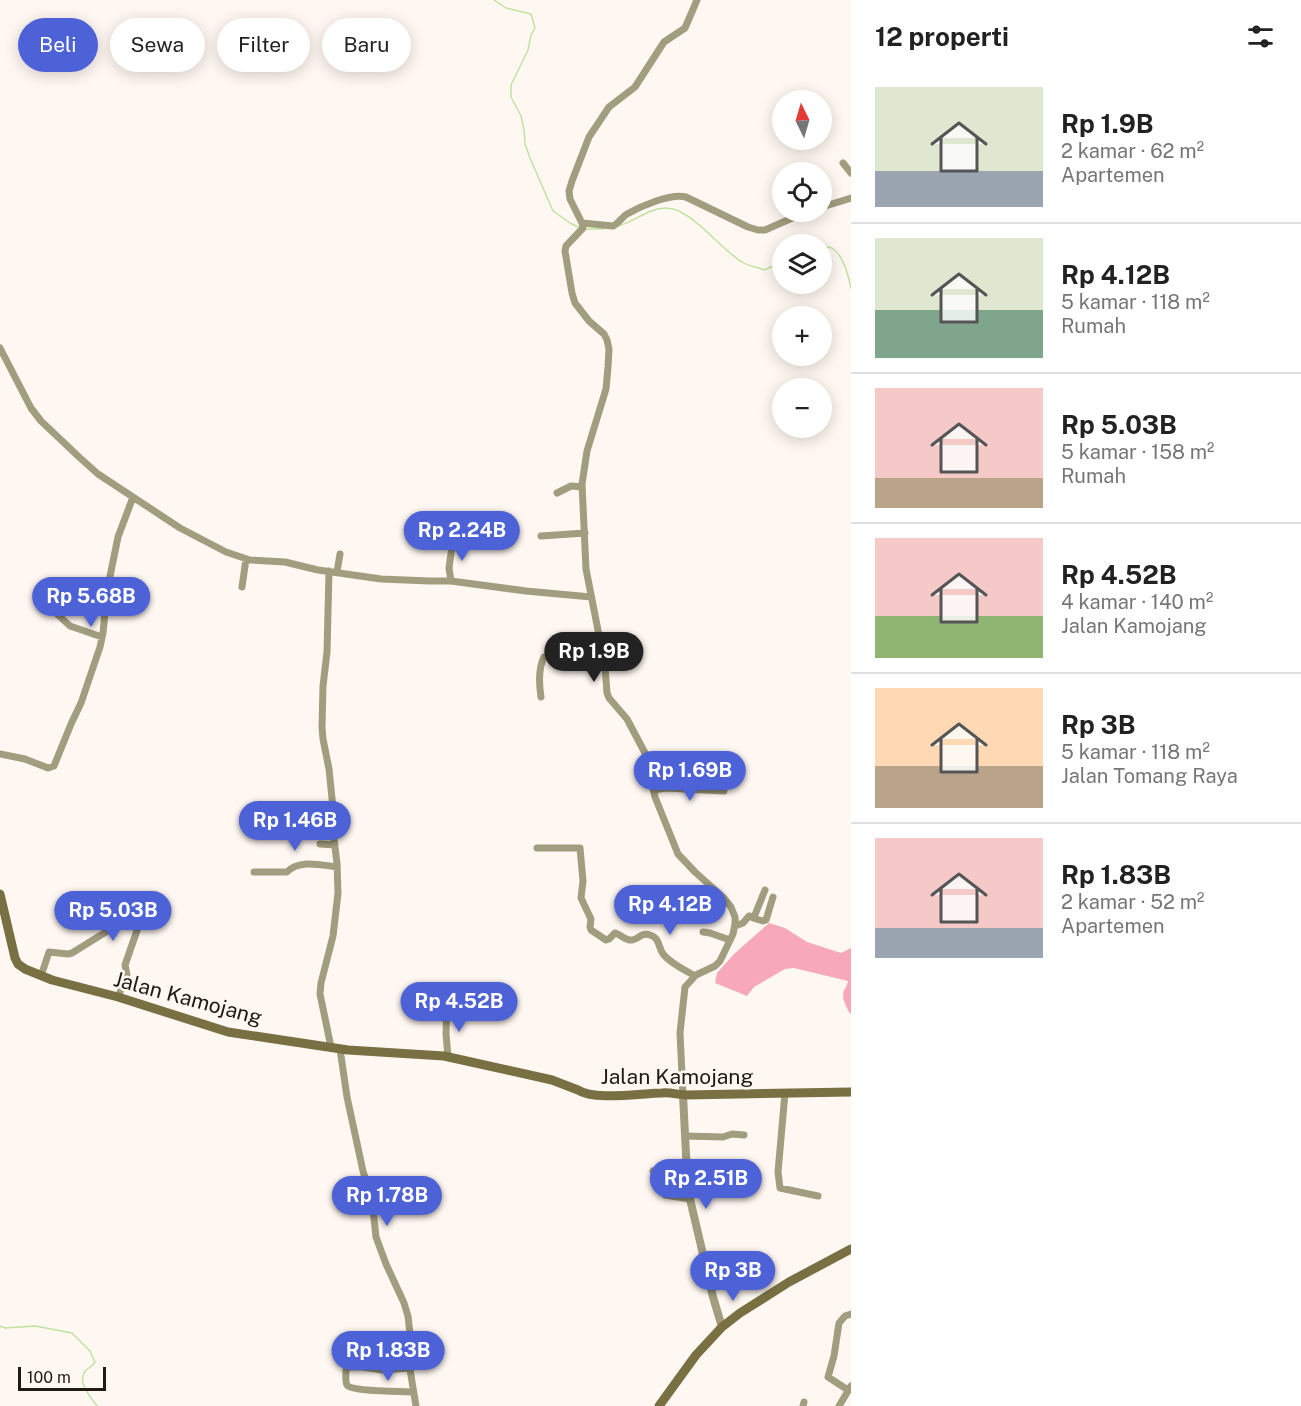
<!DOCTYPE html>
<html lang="id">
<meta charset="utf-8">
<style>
:root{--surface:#fff;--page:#f2f2f2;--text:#222;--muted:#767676;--line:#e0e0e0;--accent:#4d62d7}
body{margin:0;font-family:"Public Sans",sans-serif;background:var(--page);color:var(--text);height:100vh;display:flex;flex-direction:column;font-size:22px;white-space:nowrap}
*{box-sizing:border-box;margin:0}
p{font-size:20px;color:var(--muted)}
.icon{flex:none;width:33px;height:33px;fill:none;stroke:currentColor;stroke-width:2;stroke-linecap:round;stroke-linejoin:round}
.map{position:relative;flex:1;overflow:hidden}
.sheet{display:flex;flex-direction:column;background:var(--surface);width:450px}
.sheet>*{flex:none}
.hud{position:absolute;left:18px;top:18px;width:570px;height:54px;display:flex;gap:12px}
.needle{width:39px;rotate:355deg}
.tools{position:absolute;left:772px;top:90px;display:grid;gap:12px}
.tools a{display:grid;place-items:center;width:60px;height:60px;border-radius:50%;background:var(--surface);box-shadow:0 3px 15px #0003;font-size:30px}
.scale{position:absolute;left:18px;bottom:15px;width:88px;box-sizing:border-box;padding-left:6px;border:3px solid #211b15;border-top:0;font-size:16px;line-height:21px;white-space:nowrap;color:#211b15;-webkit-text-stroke:4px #fff8f2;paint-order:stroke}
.price{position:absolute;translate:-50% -51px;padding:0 14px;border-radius:21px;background:var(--accent);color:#fff;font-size:20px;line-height:39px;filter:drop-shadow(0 2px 3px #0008)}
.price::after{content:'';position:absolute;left:50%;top:36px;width:18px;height:14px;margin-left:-9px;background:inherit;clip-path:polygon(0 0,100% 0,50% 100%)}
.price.current{background:#222;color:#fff}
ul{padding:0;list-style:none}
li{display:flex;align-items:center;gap:18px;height:150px;padding:0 24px}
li+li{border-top:2px solid var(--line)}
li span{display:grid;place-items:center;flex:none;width:168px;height:120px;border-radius:0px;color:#555}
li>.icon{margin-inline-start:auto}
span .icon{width:72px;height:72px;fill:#fffc;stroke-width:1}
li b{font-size:26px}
h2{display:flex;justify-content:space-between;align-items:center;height:72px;padding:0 24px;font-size:26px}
.chip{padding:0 21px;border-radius:27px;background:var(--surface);box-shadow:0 3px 15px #0003;font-size:21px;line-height:54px}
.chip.current{background:var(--accent);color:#fff}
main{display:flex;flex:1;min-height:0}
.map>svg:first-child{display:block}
.forest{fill:#f8a9b9}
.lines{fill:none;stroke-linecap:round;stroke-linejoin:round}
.stream{stroke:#bfe2a0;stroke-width:1.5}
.minor{stroke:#a29d7e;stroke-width:7}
.tertiary{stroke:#a29d7e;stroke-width:8}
.secondary{stroke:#787043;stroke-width:9}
.labels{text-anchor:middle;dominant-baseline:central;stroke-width:5;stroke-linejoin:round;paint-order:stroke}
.street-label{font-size:21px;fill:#211b15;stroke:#fff8f2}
</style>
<main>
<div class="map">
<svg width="851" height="1406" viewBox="0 0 851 1406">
<rect width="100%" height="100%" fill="#fff8f2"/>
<path class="forest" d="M769,923L785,928L807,942L841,953L851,948V1013L850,1014C846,1006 841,998 844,990C846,987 847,985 848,981L794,968L785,969L754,987L747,996L715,983L717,973L734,954Z"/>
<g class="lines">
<path class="stream" d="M494,0L506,8L531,14L535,28L531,35L528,50L511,85V97L521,116L524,129L525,144L530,158L553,211L570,223L580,228
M618,226C634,222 649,208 666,208C691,208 720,249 742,262C748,266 757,267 764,270L783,262
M585,229H604
M822,246C825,247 829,247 832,248C844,256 848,275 851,288
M0,1326L5,1328L35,1326L72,1333L90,1351L95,1362C92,1367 87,1368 84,1373C78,1384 91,1397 97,1406"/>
<path class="minor" d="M843,163L851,173
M822,207L851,198
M582,223L613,226C619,223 622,217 627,214C641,206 671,193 686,197L748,227L758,230H765L806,212
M0,348L31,408L41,421L79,457L98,474L180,528L226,552L250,560L285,562L318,570L381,579L430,581H451L526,591L591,597
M557,493L571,486L582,487
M541,536L585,533
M329,571L327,652L323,686L322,727L323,739L329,769L333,808V832L337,863L338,893L333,936L321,983L320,994L331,1047
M337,572L340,554
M451,581L449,568L452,546
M242,587L246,559
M57,614L70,626L102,637
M541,697C539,684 538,669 544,657L576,655L587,653L601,648
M0,754L25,759L48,768L54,766L71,724L81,703L100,647L103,633L107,591L118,537L133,497
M654,790L665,788L724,791
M320,844L335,845
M537,848H580L583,881L581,898L591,919L590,927L591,930L606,940L609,939L615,933C620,934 626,941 632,940C639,939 641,932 650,935C660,938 658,947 663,954C671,964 685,970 695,976
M254,872H287C299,859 321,865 337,867
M753,918L763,921L766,920L773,897
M735,926L743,923L749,916L754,917L765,890
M703,932L710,933L730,940
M41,976L49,952L68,954L72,953L109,930L126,912L130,914L134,912L140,916L141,919L125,965L127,975L118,997
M447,1006L446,1034L448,1057
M340,1049L347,1097L363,1171L372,1200L376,1237L386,1264L404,1303L408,1316L410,1334L408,1357L416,1406
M785,1093L778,1172L780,1188L818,1196
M683,1095L680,1033L685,987L696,975L715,966L720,961L733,934L735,924V917L731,907L723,897L695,872L678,854L655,797L645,753L627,719L609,698L607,693L605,666L586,569L582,484L587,451L606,389L608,367L609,349L607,340L604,334L589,321L575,303L572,293L565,251L566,246L583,228L582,223L570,199L569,191L572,181L589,137L609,107L635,87L664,42L685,28L697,0
M685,1136L723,1137L732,1134L744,1135
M653,1171L665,1177V1195L690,1199
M350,1203H372
M410,1368L382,1370L362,1367H349L346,1370C346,1374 345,1382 347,1385C352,1392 403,1391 413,1392
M848,1390L828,1377L834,1356L839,1323L845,1316L851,1314
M803,1406L804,1402
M839,1406L851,1386"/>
<path class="tertiary" d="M683,1095L687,1174L690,1199L713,1297L722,1327"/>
<path class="secondary" d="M0,894L15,958L18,964L25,969L52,980L118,997L228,1032L348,1050L444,1056L552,1080L578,1090C594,1101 642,1093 662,1093C671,1092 678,1095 686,1095L851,1092
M659,1406L696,1355L722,1327L740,1313L789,1282L851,1249"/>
</g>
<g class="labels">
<g class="street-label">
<text transform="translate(188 998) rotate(15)">Jalan Kamojang</text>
<text x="677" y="1076">Jalan Kamojang</text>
</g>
</g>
</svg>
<div class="tools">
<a><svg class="needle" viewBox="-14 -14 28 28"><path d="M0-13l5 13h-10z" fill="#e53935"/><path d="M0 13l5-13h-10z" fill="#767676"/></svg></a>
<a><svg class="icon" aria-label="locate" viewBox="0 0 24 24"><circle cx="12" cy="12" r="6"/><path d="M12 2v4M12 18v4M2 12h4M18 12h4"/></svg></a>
<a><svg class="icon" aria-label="layers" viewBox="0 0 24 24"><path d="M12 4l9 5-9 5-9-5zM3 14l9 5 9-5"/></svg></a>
<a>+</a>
<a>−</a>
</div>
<div class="scale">100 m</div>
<b class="price" style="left:462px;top:562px">Rp 2.24B</b>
<b class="price" style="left:91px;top:628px">Rp 5.68B</b>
<b class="price current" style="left:594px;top:683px">Rp 1.9B</b>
<b class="price" style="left:690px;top:802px">Rp 1.69B</b>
<b class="price" style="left:295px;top:852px">Rp 1.46B</b>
<b class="price" style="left:670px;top:936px">Rp 4.12B</b>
<b class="price" style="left:113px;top:942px">Rp 5.03B</b>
<b class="price" style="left:459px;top:1033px">Rp 4.52B</b>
<b class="price" style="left:706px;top:1210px">Rp 2.51B</b>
<b class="price" style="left:387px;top:1227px">Rp 1.78B</b>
<b class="price" style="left:733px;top:1302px">Rp 3B</b>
<b class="price" style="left:388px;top:1382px">Rp 1.83B</b>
<div class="hud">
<a class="chip current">Beli</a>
<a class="chip">Sewa</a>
<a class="chip">Filter</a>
<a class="chip">Baru</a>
</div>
</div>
<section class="sheet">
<h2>12 properti<svg class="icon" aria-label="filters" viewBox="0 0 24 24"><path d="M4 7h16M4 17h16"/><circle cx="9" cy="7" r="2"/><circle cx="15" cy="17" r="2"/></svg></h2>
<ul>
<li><span style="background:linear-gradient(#dfe7d0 70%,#9aa5b1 0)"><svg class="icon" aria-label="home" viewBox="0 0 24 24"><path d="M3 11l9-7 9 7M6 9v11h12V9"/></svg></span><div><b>Rp 1.9B</b><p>2 kamar · 62 m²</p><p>Apartemen</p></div></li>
<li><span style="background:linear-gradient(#dfe7d0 60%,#7fa58c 0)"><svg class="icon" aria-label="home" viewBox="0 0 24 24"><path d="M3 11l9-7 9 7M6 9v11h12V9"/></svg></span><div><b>Rp 4.12B</b><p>5 kamar · 118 m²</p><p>Rumah</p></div></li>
<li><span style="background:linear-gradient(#f6c9c9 75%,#b9a48a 0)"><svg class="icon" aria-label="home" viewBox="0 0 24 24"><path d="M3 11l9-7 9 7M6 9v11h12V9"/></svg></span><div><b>Rp 5.03B</b><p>5 kamar · 158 m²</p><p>Rumah</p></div></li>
<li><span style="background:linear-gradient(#f6c9c9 65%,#8fb573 0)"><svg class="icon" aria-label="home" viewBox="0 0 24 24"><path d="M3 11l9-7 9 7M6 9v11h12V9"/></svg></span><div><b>Rp 4.52B</b><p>4 kamar · 140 m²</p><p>Jalan Kamojang</p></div></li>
<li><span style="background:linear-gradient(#ffd9b3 65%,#b9a48a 0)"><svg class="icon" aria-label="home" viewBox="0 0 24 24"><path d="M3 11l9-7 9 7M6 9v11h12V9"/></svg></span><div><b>Rp 3B</b><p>5 kamar · 118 m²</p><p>Jalan Tomang Raya</p></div></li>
<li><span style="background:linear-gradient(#f6c9c9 75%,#9aa5b1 0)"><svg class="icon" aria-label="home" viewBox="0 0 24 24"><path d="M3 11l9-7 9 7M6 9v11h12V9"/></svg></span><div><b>Rp 1.83B</b><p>2 kamar · 52 m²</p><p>Apartemen</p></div></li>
</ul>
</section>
</main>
